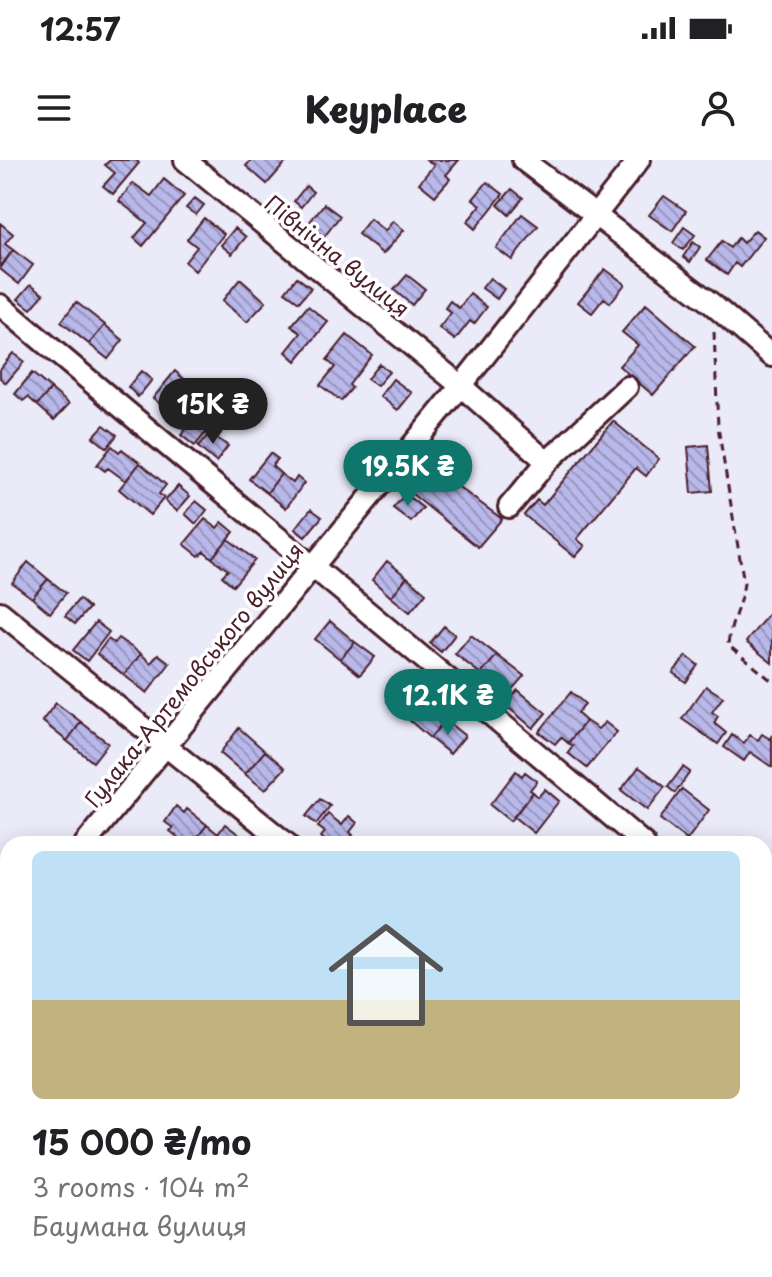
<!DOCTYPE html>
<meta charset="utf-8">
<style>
:root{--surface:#fff;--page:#f6f6f6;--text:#202124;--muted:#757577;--line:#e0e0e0;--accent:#0f766e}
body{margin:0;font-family:"Playpen Sans",sans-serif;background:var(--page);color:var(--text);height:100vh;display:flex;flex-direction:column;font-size:30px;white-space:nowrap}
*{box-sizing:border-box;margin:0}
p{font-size:26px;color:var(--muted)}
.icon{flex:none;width:44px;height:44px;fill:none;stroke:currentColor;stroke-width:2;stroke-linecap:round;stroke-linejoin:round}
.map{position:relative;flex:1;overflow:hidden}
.details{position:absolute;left:0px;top:676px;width:772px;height:442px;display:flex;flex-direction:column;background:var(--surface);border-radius:24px 24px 0 0;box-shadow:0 4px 20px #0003}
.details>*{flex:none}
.price{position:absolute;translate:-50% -68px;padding:0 18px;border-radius:28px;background:var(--accent);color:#fff;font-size:26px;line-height:52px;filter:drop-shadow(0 2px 4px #0008)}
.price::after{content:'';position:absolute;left:50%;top:48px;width:24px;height:18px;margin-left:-12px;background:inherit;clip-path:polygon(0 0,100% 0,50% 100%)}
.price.current{background:#222;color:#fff}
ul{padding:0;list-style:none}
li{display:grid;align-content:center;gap:16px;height:424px;padding:0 32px}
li+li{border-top:2px solid var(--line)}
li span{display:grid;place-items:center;height:248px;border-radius:12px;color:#555}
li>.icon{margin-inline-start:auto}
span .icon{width:144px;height:144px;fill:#fffc;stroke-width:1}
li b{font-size:34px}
.status{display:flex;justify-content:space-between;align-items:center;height:56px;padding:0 40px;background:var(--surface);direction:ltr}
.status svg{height:22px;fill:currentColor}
header{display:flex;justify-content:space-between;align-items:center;height:104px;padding:0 32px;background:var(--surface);font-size:36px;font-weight:800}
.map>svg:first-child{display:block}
.building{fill:url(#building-back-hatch);stroke:#4a1f2b;stroke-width:2}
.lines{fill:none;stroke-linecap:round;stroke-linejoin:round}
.minor-casing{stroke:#4a1f2b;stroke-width:26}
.path{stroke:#4a1f2b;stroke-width:3;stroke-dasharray:8 6;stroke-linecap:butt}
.minor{stroke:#fff;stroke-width:20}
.labels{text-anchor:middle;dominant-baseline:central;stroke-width:7;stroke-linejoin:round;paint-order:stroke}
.street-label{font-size:22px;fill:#4a1f2b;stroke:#fff}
</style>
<div class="status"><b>12:57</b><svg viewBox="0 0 49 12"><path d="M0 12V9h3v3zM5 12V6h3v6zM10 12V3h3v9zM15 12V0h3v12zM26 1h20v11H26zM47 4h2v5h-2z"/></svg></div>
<header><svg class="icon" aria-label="menu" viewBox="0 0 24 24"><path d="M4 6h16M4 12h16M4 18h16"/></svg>Keyplace<svg class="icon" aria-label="person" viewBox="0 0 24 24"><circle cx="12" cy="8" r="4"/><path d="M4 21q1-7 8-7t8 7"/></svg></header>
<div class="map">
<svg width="772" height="1117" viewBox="0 0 772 1117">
<defs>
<pattern id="building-back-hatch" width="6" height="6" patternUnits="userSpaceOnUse" patternTransform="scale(2)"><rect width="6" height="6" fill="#b8b8ea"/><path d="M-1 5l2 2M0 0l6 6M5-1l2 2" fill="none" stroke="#9895be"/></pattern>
</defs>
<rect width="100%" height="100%" fill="#eaeaf9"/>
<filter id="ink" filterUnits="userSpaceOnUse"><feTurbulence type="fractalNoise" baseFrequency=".0125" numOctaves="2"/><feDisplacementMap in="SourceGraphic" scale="16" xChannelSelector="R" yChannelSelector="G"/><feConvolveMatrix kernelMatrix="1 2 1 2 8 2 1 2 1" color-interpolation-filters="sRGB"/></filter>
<g filter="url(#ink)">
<path class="building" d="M110,0H136L139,3L113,34L103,26L115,13L105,5Z
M251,0H288L267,24L246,6Z
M427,0H459L446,15L450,19L435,36L419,23L434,5Z
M164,19L184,36L143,86L134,78L147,63L119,41L133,23L151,36Z
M487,22L503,34L475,69L467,62L481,45L473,39Z
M306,26L313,32L301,47L294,41Z
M512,29L523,38L509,55L498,45Z
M664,36L686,51L672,71L649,55Z
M195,38L204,45L196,55L186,48Z
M324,44L340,56L324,77L308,64Z
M522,54L538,66L512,100L496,88Z
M204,58L224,74L195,111L185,102L197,87L187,79Z
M370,59L385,71L393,61L404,70L383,94L358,74Z
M0,63L13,74L5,84L13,90L0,107Z
M684,67L695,75L683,90L673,83Z
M235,68L246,77L232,94L221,85Z
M755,70L764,77L740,107L735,103L727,115L707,100L722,81L730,88L738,78L743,83Z
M693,82L700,87L690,102L683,97Z
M13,90L33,105L19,124L0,109Z
M605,109L625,124L610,143L604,138L592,153L578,142Z
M407,115L425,129L412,145L394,130Z
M297,117L311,128L299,142L285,132Z
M490,118L504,129L497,139L482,128Z
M240,119L266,142L247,162L222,141Z
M31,124L44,134L31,149L18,139Z
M470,134L487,147L474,164L470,161L455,180L439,168L451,153L445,148L450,141L459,148Z
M76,142L105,165L89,184L61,162Z
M646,144L695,186L653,235L619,206L638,185L622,172Z
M308,146L328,162L296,201L286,192L301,173L291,166Z
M105,165L123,180L108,199L89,184Z
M347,175L372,195L349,225L352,228L341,241L320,225L335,207L327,200Z
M13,193L24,202L6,223L0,218V209Z
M379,204L389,212L377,226L367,219Z
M141,211L152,220L138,237L128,227Z
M175,211L190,224L184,232L193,239L178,258L153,238Z
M32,213L51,229L37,245L28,237L23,241L15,234Z
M393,219L412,233L398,250L380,236Z
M51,229L69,244L54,260L37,245Z
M193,239L202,246L206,242L221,254L195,286L181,275L188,267L178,258Z
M613,261L659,299L646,316L636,308L577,379L585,386L575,397L524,355L537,340L543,345Z
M104,265L117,275L107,288L93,277Z
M214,268L221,273L217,278L228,286L216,302L198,287Z
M708,285L712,331L692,333L688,287Z
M112,286L119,292L122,289L140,303L126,321L108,308L105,311L97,305Z
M270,293L278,299L272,306L281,314L267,333L249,319Z
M140,303L166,325L159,334L164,338L150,355L119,329Z
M429,305L502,359L478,387L407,330Z
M281,314L293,323L297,317L304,323L286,348L267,333Z
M178,326L190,336L177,351L165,341Z
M405,334L423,348L411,362L393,348Z
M196,341L207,350L196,364L185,354Z
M311,349L322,357L305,377L295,369Z
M205,359L217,368L222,362L234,372L212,398L204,391L199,396L184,384Z
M228,379L255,400L233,426L222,416L228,410L212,398Z
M387,401L407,417L391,437L372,420Z
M28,402L48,419L32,438L12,423Z
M407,417L426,433L410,452L391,437Z
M48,419L66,433L50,453L32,438Z
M79,439L89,448L75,464L65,456Z
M769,453L772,455V503L746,482Z
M330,461L355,482L340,499L315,479Z
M96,462L109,472L87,501L73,490Z
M444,466L455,475L441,492L430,483Z
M471,475L497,495L481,514L455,494Z
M118,478L141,494L124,515L97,494L108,479L114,483Z
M355,482L375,497L360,515L340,499Z
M141,494L151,503L158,494L170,503L147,533L124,515Z
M497,495L524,516L507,535L481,514Z
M686,496L698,505L686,522L673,513Z
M706,526L723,537L712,552L718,556L714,563L726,573L718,584L682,559Z
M398,527L409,536L398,550L387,541Z
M518,530L546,553L533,568L505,545Z
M571,532L585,544L577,553L586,561L568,583L561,577L555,584L539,572Z
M417,536L445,560L430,578L402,554Z
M56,543L81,562L67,581L42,561Z
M445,560L465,576L450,594L430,578Z
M586,561L598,569L605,562L617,572L587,608L568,593L573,586L568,583Z
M81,562L108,583L93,602L67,581Z
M239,568L265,591L245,614L220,593Z
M762,574L770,579L772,575V607L750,592L744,601L724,587L732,575L744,583L750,575L758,580Z
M265,591L285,608L265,630L245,614Z
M639,607L665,627L647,650L621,630Z
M683,607L690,612L675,633L668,627Z
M516,611L522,616L525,612L537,621L530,630L533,632L510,661L490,645Z
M545,629L559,641L534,673L514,657L533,632L538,637Z
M682,629L709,650L687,680L660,659Z
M320,639L330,646L316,664L306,656Z
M176,646L184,653L187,649L207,665L192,684H186L170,671L173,668L165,662Z
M328,654L342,665L349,656L357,663L350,672L353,675L346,684H329L321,677L325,672L318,667Z
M225,664L242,677L236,684H192L207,665L218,674Z
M765,706L772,712V752L767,758L764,756Z
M0,887L8,893V914L0,907Z"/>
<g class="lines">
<g class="minor-casing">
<path id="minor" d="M185,0L461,226L547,302L509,347
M523,0L712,144L772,196
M0,145C213,326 431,502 644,684
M547,302L627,227
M0,452L287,684
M85,684L461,226L639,0
M0,755L8,762
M764,784L772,791
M0,787L8,777
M0,986L8,990
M764,990L772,985
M764,1069L772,1076
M60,1117L71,1112L98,1115"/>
</g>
<path class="path" d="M714,172L718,267L744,423C741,445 730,463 728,485L772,521
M507,1110L524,1117"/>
<use href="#minor" class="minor"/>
</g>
</g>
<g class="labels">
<g class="street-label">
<text transform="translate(338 95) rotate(39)">Північна вулиця</text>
<text transform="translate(193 514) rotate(-51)">Гулака-Артемовського вулиця</text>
</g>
</g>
</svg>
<b class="price current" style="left:213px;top:286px">15K ₴</b>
<b class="price" style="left:408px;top:348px">19.5K ₴</b>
<b class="price" style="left:448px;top:577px">12.1K ₴</b>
<section class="details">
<ul>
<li><span style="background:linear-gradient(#bfe0f5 60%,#c2b280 0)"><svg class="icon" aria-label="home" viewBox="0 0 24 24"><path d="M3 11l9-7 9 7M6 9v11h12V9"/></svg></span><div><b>15 000 ₴/mo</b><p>3 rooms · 104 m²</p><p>Баумана вулиця</p></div></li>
</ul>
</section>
</div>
